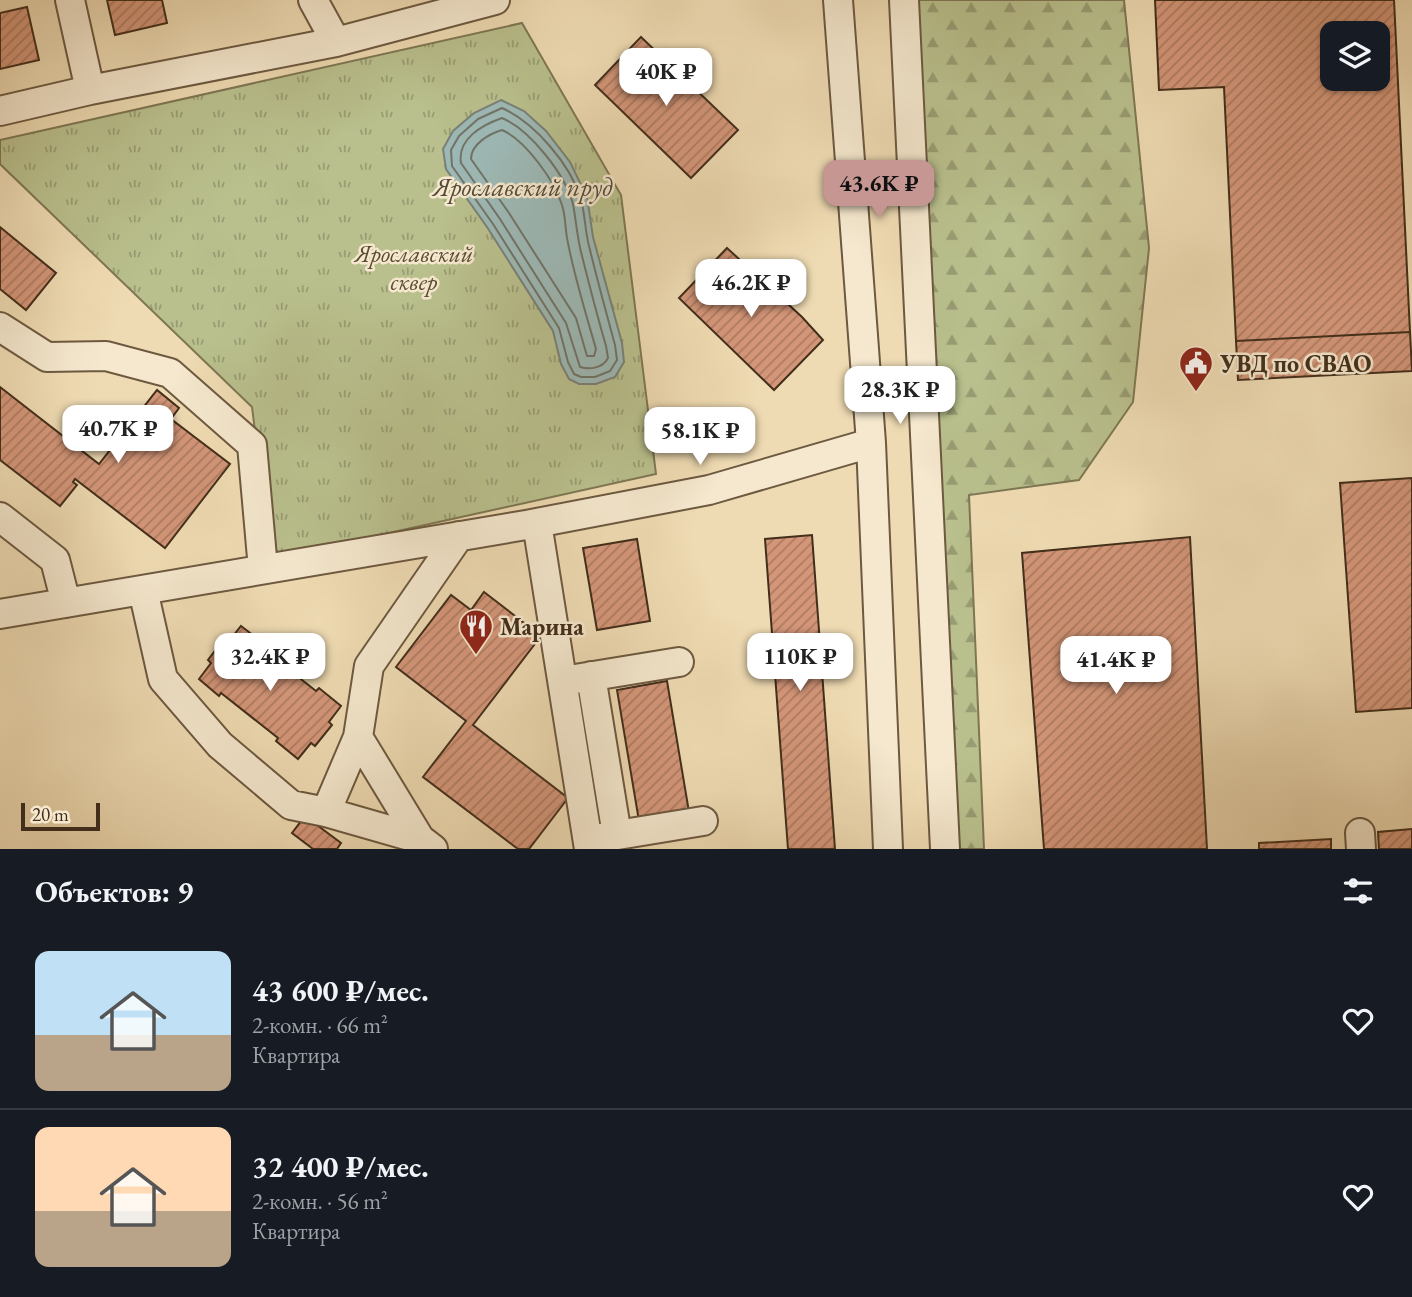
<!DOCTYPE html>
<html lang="ru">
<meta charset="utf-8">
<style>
:root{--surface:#171b24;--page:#242831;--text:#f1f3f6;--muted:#9ea1a6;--line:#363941;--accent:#c59692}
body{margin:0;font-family:"EB Garamond",serif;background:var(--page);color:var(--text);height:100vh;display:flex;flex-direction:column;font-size:26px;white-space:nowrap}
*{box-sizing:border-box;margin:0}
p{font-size:23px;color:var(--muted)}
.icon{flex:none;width:38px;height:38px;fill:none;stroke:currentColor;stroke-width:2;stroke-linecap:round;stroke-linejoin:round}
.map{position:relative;height:849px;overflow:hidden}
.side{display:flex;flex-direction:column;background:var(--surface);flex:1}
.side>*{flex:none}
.buttons{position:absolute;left:1320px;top:21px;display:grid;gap:14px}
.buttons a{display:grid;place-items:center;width:70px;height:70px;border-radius:14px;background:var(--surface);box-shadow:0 2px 5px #0004;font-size:35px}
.scale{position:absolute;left:21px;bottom:18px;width:79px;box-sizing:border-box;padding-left:7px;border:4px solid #422e1a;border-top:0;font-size:19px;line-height:24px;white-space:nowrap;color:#422e1a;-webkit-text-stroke:5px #f5e8ce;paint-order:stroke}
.price{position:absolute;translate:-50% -60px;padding:0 16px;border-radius:14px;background:#fff;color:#222;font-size:23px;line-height:46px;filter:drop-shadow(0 2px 4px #0008)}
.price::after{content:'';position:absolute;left:50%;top:42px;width:21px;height:16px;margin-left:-10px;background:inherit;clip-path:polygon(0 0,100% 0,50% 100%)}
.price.current{background:var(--accent);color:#111}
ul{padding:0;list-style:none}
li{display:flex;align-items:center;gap:21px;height:175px;padding:0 35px}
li+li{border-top:2px solid var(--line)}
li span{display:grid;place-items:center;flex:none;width:196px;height:140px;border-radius:14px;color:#555}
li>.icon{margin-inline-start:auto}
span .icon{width:84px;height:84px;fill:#fffc;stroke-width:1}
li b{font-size:30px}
h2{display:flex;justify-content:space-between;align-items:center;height:84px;padding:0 35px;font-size:30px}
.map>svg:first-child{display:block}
.forest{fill:url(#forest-firs);stroke:#7e7754;stroke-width:2}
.park{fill:url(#park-tufts);stroke:#7e7754;stroke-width:2}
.water{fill:#9db9b6;stroke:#798178;stroke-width:2}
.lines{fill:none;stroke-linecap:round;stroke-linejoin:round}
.shore{stroke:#707468;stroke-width:2}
.building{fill:url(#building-hatch);stroke:#422e1a;stroke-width:2;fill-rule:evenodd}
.minor-casing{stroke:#6d5940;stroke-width:32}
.minor{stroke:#f5e8ce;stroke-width:28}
.labels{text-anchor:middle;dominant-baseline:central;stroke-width:5;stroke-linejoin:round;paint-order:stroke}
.park-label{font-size:24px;font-style:italic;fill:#5a4b31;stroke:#f5e8ce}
.poi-label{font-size:24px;font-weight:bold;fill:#422e1a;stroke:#f5e8ce;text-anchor:start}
.water-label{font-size:26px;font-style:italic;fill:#544a39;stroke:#f5e8ce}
</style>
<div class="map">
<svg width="1412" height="849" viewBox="0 0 1412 849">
<defs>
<pattern id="forest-firs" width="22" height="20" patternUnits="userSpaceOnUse" patternTransform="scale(1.75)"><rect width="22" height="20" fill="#b9c08d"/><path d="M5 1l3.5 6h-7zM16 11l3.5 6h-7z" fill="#989c72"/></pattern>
<pattern id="park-tufts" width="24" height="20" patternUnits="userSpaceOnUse" patternTransform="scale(1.75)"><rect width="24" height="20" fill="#b9c08d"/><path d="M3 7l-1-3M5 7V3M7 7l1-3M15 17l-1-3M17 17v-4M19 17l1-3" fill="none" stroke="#989c72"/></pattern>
<pattern id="building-hatch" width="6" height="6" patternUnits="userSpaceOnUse" patternTransform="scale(1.75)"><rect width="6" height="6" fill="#d49679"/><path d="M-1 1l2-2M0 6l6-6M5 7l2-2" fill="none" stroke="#ae7b62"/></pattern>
</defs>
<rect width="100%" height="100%" fill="#efdbb3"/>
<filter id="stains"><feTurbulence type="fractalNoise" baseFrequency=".00286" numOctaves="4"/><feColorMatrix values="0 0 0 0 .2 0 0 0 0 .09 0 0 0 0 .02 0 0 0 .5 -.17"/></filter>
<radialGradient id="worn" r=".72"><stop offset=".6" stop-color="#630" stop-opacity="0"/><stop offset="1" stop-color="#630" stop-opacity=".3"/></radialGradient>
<path class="forest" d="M906,0H1124L1149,248L1133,402L1079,480L969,495L984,849H953Z"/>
<path class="park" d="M522,23L621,195L656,474L271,559L252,407L0,164V140Z"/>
<path class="water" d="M501,100L524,111L546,131L570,162L587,197L593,237L622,343L624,362L615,377L596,384H579L569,379L561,364L553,331L487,227L446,169L443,149L453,131L474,113Z"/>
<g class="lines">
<path class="shore" d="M502,108C535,123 570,164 581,199C585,214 585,231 589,246C597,279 606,312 615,345L617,360L610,371L595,377H581L574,374L568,362L559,328L493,224L452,166L451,150L459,136L478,119Z
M502,118C530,130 565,174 573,204C576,220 577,236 581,252C589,284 597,315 606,346L608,358C603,368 590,370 580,367L566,323L500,219L461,163C457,139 482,125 502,118Z
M502,130C525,140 555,181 562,205C566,217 565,231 568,243C575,279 586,314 596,349L594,356H587L576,318L509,213L471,159C471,144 489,134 502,130Z"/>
</g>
<path class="building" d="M107,0H162L167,23L115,35Z
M1155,0H1394L1410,332L1236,341L1224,87L1159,90ZM1332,33H1377V79H1332Z
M27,7L39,60L0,69V13Z
M641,37L738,130L691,178L595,85Z
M0,227L56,273L26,310L0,289Z
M727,248L802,317L823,340L774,390L679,298Z
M1410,332L1412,371L1238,380L1236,341Z
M0,387L99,464L157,390L179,408L171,419L230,464L165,548L75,479L73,482L77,485L60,506L0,460Z
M1412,478V708L1356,712L1340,483Z
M812,535L835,849H788L765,539Z
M1190,537L1207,849H1044L1022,553Z
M637,539L650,621L597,630L583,548Z
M484,592L541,636L473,725L568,798L529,849H518L423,777L466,721L396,667L451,595L471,610Z
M241,626L262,642L259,646L316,691L319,688L341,706L329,722L332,725L315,746L311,743L298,759L276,741L278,738L221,693L219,696L199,679L211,663L208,660L225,638L229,641Z
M667,681L689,812L639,821L617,690Z
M305,816L341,843L337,849H313L292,833Z
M1412,829V849H1379L1378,832Z
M1331,839V849H1259V843Z"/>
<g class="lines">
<g class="minor-casing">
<path id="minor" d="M70,0L90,90
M313,0L336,42
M838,0L871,443L888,849
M904,0L945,849
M0,111L90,90L336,42L495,0
M0,327L47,357L106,356L170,373L252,445L263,569
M0,517L55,560L66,603
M537,523L589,849
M143,590L163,679L220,745L291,805L326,812L420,839L433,849
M0,614L526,525L709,490L871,443
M591,676L617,835
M575,679L679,662
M326,812L358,737
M1360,833L1361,849
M599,838L703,821
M420,839L358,737L369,666L459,536"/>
</g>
<use href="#minor" class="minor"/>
</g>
<defs>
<g id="civic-pin" transform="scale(1.75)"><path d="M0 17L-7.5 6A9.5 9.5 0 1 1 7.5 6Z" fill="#8f2418" stroke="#f5e8ce"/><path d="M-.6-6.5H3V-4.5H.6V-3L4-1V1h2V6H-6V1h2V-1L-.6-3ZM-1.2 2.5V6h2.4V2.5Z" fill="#fff"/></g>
<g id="restaurant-pin" transform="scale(1.75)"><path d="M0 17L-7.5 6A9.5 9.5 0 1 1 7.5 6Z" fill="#8f2418" stroke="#f5e8ce"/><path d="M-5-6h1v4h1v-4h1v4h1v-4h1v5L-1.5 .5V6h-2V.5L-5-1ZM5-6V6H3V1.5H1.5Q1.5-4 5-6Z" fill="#fff"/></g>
</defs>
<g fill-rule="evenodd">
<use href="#civic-pin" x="1196" y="363"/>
<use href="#restaurant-pin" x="476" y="626"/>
</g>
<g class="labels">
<g class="park-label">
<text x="414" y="253">Ярославский<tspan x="414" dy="28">сквер</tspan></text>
</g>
<g class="poi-label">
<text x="1220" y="363">УВД по СВАО</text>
<text x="500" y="626">Марина</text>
</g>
<g class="water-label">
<text x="523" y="187">Ярославский пруд</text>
</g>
</g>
<rect width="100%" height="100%" filter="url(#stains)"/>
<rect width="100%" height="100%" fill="url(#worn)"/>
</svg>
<div class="buttons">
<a><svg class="icon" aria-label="layers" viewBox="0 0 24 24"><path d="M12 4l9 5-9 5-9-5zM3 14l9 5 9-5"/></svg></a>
</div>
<div class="scale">20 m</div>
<b class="price" style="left:666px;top:108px">40K ₽</b>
<b class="price current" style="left:879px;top:220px">43.6K ₽</b>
<b class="price" style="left:751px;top:319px">46.2K ₽</b>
<b class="price" style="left:900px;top:426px">28.3K ₽</b>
<b class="price" style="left:118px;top:465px">40.7K ₽</b>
<b class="price" style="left:700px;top:467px">58.1K ₽</b>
<b class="price" style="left:270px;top:693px">32.4K ₽</b>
<b class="price" style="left:800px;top:693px">110K ₽</b>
<b class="price" style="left:1116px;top:696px">41.4K ₽</b>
</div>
<section class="side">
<h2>Объектов: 9<svg class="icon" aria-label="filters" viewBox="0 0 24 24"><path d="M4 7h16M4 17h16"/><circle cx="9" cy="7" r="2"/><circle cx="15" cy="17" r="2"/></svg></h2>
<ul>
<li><span style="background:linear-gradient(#bfe0f5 60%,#b9a48a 0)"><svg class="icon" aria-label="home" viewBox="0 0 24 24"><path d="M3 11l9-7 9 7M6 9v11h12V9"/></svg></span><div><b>43 600 ₽/мес.</b><p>2-комн. · 66 m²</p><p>Квартира</p></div><svg class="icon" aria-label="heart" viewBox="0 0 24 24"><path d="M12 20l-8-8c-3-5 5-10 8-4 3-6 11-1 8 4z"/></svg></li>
<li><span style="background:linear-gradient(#ffd9b3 60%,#b9a48a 0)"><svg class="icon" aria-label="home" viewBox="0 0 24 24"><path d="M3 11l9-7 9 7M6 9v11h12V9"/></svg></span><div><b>32 400 ₽/мес.</b><p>2-комн. · 56 m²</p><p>Квартира</p></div><svg class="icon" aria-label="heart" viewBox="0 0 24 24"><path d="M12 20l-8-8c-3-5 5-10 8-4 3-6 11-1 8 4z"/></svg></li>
</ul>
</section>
